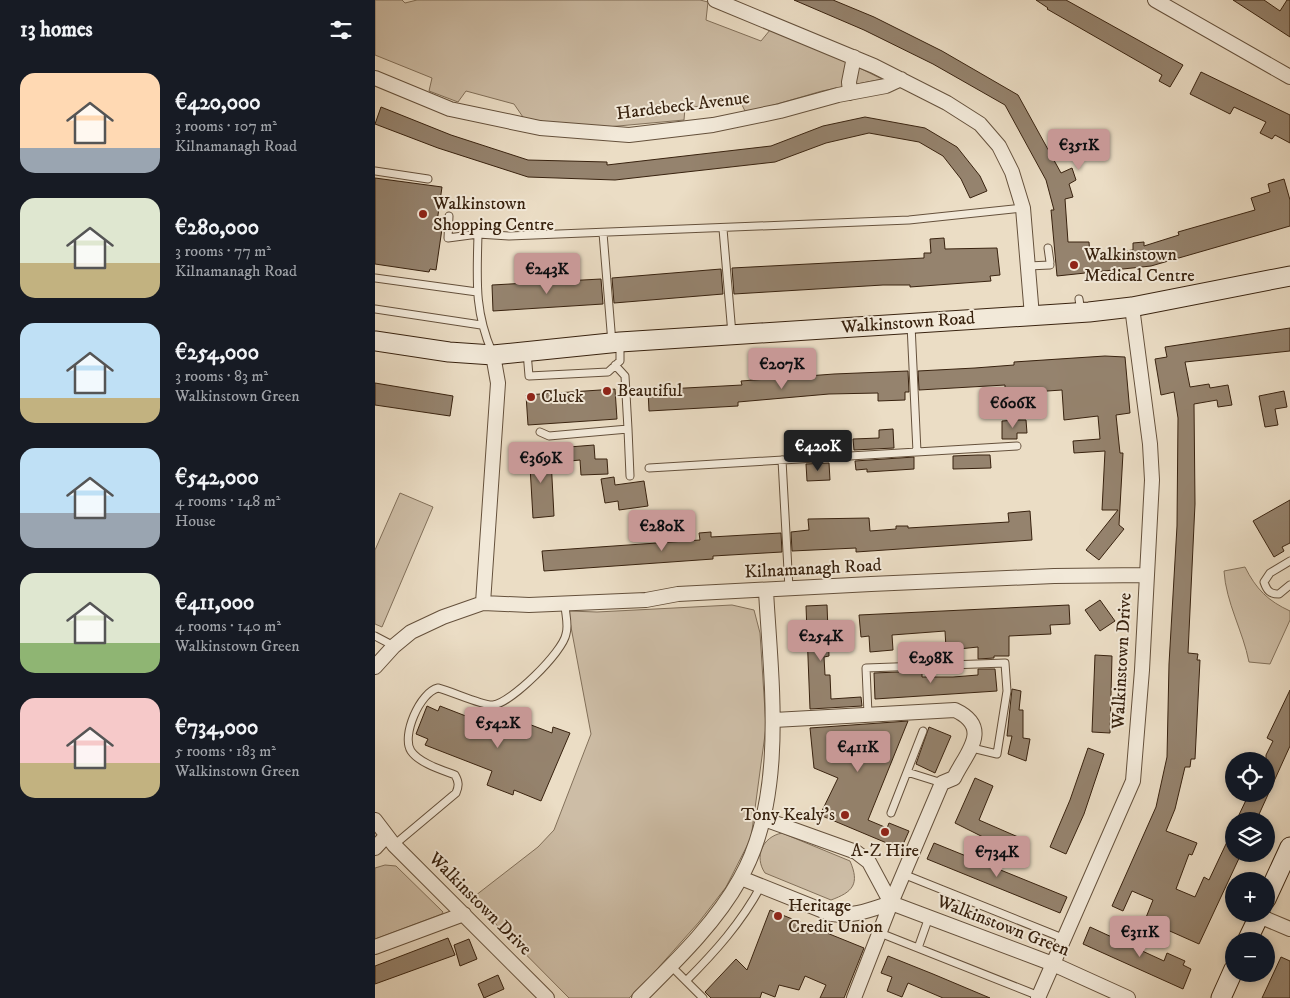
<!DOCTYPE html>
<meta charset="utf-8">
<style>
:root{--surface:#171b24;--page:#242831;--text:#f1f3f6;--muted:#9ea1a6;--accent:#c59692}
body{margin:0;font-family:"IM FELL DW Pica",serif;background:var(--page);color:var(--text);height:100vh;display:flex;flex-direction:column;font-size:19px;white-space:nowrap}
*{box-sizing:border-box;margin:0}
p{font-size:16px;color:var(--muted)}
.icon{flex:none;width:28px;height:28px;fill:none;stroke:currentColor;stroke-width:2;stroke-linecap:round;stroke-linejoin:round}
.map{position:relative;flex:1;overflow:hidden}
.sheet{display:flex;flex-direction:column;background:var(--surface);width:375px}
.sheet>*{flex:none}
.controls{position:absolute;left:850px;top:752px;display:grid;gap:10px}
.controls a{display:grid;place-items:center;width:50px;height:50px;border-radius:50%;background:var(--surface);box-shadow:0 2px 8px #0003;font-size:25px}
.price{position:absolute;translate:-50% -42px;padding:0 11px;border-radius:5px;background:var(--accent);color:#111;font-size:16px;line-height:32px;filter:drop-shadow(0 1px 2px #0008)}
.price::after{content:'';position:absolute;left:50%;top:30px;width:15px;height:11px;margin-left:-8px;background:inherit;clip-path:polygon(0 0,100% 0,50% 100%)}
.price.on{background:#222;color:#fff}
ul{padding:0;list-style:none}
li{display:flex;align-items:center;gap:15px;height:125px;padding:0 20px}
li span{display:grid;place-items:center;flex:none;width:140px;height:100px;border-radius:15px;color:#555}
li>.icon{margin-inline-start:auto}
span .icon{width:60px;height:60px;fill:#fffc;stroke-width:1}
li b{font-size:21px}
h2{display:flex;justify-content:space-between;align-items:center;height:60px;padding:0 20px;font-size:21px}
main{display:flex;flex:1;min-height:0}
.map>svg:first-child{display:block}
.green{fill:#cdbda6;stroke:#82705a}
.building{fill:#95836e;stroke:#38220f}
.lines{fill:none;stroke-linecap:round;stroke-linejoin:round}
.service-casing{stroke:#65513c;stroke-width:9}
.minor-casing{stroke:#65513c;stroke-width:16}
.secondary-casing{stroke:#38220f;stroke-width:21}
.service{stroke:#f2e9d9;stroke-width:7}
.minor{stroke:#f2e9d9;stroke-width:14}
.secondary{stroke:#f2e9d9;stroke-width:19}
.poi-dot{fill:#8f2418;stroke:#f2e9d9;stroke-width:2}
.labels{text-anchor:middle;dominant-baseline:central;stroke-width:4;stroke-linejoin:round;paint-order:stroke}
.street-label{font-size:18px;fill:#38220f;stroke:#f2e9d9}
.poi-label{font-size:18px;fill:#38220f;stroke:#f2e9d9;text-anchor:start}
</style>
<main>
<section class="sheet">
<h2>13 homes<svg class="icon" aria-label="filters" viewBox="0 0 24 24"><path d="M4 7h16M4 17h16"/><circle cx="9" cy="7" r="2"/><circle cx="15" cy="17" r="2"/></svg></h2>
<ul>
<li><span style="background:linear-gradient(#ffd9b3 75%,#9aa5b1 0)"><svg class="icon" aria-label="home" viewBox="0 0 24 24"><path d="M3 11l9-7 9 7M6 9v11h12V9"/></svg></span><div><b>€420,000</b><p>3 rooms · 107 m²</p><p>Kilnamanagh Road</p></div></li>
<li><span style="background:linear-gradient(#dfe7d0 65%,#c2b280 0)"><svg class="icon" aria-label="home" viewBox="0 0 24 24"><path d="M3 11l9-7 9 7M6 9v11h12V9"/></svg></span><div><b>€280,000</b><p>3 rooms · 77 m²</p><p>Kilnamanagh Road</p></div></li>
<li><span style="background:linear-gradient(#bfe0f5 75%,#c2b280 0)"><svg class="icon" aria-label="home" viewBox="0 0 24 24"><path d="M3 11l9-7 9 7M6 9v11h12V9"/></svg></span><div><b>€254,000</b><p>3 rooms · 83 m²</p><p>Walkinstown Green</p></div></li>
<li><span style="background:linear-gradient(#bfe0f5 65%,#9aa5b1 0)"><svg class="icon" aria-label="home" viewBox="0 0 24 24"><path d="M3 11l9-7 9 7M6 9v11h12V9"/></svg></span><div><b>€542,000</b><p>4 rooms · 148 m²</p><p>House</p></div></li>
<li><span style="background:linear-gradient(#dfe7d0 70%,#8fb573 0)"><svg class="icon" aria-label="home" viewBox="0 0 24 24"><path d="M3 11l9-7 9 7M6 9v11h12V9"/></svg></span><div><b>€411,000</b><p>4 rooms · 140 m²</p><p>Walkinstown Green</p></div></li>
<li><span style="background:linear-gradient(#f6c9c9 65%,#c2b280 0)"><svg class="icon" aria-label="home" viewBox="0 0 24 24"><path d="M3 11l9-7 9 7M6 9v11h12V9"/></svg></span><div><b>€734,000</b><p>5 rooms · 183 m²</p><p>Walkinstown Green</p></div></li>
</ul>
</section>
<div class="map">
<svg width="915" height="998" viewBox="0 0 915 998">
<rect width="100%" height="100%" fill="#ebddc5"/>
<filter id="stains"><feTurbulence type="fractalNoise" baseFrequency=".004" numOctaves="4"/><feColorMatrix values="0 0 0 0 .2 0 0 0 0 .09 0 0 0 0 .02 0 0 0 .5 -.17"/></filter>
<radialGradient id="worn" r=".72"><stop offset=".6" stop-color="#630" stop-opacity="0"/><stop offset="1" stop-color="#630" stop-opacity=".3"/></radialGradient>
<path class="green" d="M0,0H27L30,3L42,0H325L333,2L331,20L386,41L395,30L456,54L507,79L447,91L371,113L365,101L310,108L309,120L221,128L150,120L139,104L91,91L83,102L54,91L57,78L0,55Z
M25,493L58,507L7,627L0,624V550Z
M870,567C881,589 893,601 915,611V620L895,664L874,662C868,631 851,603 849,571Z
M357,605L379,610L385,633L391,727L376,838L351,887L324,922L267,986L254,998H194L96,899L163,847L179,830L216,734L193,611L222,612Z
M407,833L475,861C485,884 478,892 456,900L390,873C379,857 387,837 407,833Z
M10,865L21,866L68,912L67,914L0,939V868Z"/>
<path class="building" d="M419,0H458L499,17L567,51L643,95L686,173L697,168L701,180L694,184L698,197L690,199L693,242H714L715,255L758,250V243L769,242V246L804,235L803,232L880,210L876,198L895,192L893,184L909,179L915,200V226L776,266L682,276L676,210H679L671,180L630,105L558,64L489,30Z
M661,0H691L808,65L795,87L784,81L787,75L672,9L673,8Z
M858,0H889L905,11L912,0H915V37Z
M826,72L915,115V143L900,135L897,139L885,133L891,122L859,107L855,114L815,94Z
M6,107L76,135L153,160L232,162V165L396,146L448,126L490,117L550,128L582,147L605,176L612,191L595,198L586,179L568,156L544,142L494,133L451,143L400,162L240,180L153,177L63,148L0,124Z
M0,178L67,187L62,222H68L61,270L55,269L54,272L0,264Z
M569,238L570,249L622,248L625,275L615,276L616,281L535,287V285H508L359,294L357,268L549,258V253H556L555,239Z
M346,269L348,294L239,303L237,278Z
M226,279L228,304L118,311L117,285Z
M915,328V351L810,362L815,387L834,384L835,388L853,385L857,405L843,407L842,400L819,404L820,504L813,653L823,654L822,660H825L820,759H816L815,767H810L800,809L791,831L822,843L817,855L814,854L801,889L820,897L829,877L834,880L859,827V854H866L824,944L770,920L778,900L757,891L748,911L737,906L781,807L792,757L794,664L802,526L803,418L799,392L786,395L780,359L792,357L790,347Z
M730,356L750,357L755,413L741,415L745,453H748L744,525L749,529L724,560L711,550L743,510H727L730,451L699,453L698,441L725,439L723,416L689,420L687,390L643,393V389L630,390V385L544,390L543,371L600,368L639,365V362Z
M533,371L534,392H530V400L503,401V393L454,394L363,402V406L274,411L273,390L367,385L366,381L459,374Z
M0,383L78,396L75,416L0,405Z
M240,389L242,419L153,425L151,395Z
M909,391L912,407L900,409L903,425L890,427L884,396Z
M641,420H651L652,433H642V439H627V421Z
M518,429L519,448L479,450L478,439L504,438V430Z
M219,445L220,459H232L233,474L206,475L205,460L195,461L194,447Z
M169,447L171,459H176L179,516L158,518L154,449Z
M603,455H615L616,468L578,469V456Z
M539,457V469L492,472V469L481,470L480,461Z
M454,463L455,480L432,481L431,464Z
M239,477L240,485L269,481L273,506L244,510L243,501L230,503L226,479Z
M915,500V543L907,547L909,551L899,557L878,521Z
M655,511L657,540L481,552V548L417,551L416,532L434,530L433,519L494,518L495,531L521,529V526H533V528L634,522L633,513Z
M336,532V537L406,533L407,552L338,556V559L169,571L167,551L325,540L324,533Z
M725,600L740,621L725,631L710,610Z
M452,605L454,656L449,657L450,675H455L456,699L486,697L487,706L435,709L431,606Z
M694,605L695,624L675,625L676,634L634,636V656H619V658L603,659V647L574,650L571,648L570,631L517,635L518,650L495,652L494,636L486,637L484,615Z
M720,655L737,656L735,733L717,732Z
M603,669H620L622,691L500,699L499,673L547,671V677H578L603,675Z
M637,689L646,691L644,710H648V738L655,739L651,761L633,754L637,736H632Z
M915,690V746L881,821H861L874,794H891V755L898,741L892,738Z
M52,706L63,711L65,706L132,732L138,718L177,733L178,727L195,733L166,801L139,790L138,795L112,785L117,771L50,745L53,739L41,734Z
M533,721L493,820L512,828L514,823L534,831L526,849L445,815L463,778L439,768L435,728Z
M554,727L576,736L560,773L541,764Z
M713,748L729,754L709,814L691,854L675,847L695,800Z
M600,778L618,786L604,820L650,840L645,852L629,845L628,847L580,823Z
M559,843L692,897L685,913L552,859Z
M395,910L489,948L469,998H445L451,985L430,976L424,990L404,985L400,997L387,992L385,998H336L330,992L361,959L372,970Z
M715,927L789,961L792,953L810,961L808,965L816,969L808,989L708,944Z
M73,938L80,955L0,984V966Z
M94,939L102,959L85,966L79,945Z
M513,956L558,974L615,998H568L533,983L527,997L512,991L517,977L506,973Z
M906,957L915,961V998H887Z
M123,975L129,989L109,998L103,984Z"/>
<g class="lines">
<g class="service-casing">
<path id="service" d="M0,171L53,179
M74,216L73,238L103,234
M348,229L357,334
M228,233L237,343
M673,248L675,262
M653,266L675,265
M0,278L102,292
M704,299L706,312
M0,309L106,325
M536,325L542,452
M117,352C99,310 102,279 103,234L134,236L534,220L648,208
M152,352L154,376L233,372L245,361V343
M253,429L255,476
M165,432L174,436L253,429L250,376L240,365
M407,460L414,589
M274,468L642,446
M915,561L895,573L889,582C892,591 895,594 904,594L915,585
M0,636L19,646
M493,714L491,668L630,663L632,691L622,754L597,748
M532,772L567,783
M516,813L548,731
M19,845L81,793C84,786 84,782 80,775C67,770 44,763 36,751C26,736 45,692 63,688C76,691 108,706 118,705C136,703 188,652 191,634C194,625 190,613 190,604
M528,874L690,939
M505,933L664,996
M543,948L554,917
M296,966L328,998
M311,981C340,952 366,923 386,886"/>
</g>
<g class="minor-casing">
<path id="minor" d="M340,0L499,66L572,103L605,124L624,146L637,172L648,208L657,316
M780,0L915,77
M0,78L75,109L165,128L254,135L338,125L405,111L463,95L511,86L526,79
M475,93L474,82L479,57
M108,603L123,383L118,355
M0,667L19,646L36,632L68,617L108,603L154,605L271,600L303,594L496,584L679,576L771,575
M399,720L580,710C618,728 591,753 579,778L567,783L516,903L479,998
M0,820L19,845L172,998
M0,848L11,836
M366,878L456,914C478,917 495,910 516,903L494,862L481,852L389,819
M516,903L678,964L753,998
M884,916L915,929
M0,947L89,914
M264,998C300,962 340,924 365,879C412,797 396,681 391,591
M663,998L758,781L767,670L777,480L775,444L757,307"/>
</g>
<g class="secondary-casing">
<path id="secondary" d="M0,341L74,352L118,355L245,342L714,312L757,307L915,276
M891,899L915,847
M872,941L885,914
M846,998L859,969"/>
</g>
<use href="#service" class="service"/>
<use href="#minor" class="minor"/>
<use href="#secondary" class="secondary"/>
</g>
<g class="poi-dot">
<circle cx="48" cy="214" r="5"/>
<circle cx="699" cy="265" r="5"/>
<circle cx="232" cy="391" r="5"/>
<circle cx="156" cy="397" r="5"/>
<circle cx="470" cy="815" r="5"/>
<circle cx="510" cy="832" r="5"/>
<circle cx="403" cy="916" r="5"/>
</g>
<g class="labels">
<g class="street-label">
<text transform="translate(308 106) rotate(-7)">Hardebeck Avenue</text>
<text transform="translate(533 323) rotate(-4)">Walkinstown Road</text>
<text transform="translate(438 569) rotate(-3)">Kilnamanagh Road</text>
<text transform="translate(747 661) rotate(-87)">Walkinstown Drive</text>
<text transform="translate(105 904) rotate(45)">Walkinstown Drive</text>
<text transform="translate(628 926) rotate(21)">Walkinstown Green</text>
</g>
<g class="poi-label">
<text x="58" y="204">Walkinstown<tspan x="58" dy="21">Shopping Centre</tspan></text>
<text x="709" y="255">Walkinstown<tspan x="709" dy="21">Medical Centre</tspan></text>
<text x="242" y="391">Beautiful</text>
<text x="166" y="397">Cluck</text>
<text x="460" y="815" text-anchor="end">Tony Kealy's</text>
<text x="510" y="851" text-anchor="middle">A-Z Hire</text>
<text x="413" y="906">Heritage<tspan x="413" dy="21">Credit Union</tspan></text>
</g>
</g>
<rect width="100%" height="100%" filter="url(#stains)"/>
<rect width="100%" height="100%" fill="url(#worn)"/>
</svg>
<div class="controls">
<a><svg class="icon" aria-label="locate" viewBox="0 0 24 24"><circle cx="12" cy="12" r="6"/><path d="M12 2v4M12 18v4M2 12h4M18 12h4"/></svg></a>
<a><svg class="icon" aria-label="layers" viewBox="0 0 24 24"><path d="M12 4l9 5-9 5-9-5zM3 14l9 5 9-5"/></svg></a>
<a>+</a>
<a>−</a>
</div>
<b class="price" style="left:704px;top:171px">€351K</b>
<b class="price" style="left:172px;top:295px">€243K</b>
<b class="price" style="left:407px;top:390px">€207K</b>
<b class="price" style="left:638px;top:429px">€606K</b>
<b class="price on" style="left:443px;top:472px">€420K</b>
<b class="price" style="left:166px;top:484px">€369K</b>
<b class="price" style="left:287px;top:552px">€280K</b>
<b class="price" style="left:446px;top:662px">€254K</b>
<b class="price" style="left:556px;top:684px">€298K</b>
<b class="price" style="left:123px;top:749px">€542K</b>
<b class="price" style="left:483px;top:773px">€411K</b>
<b class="price" style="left:622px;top:878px">€734K</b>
<b class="price" style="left:765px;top:958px">€311K</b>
</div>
</main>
